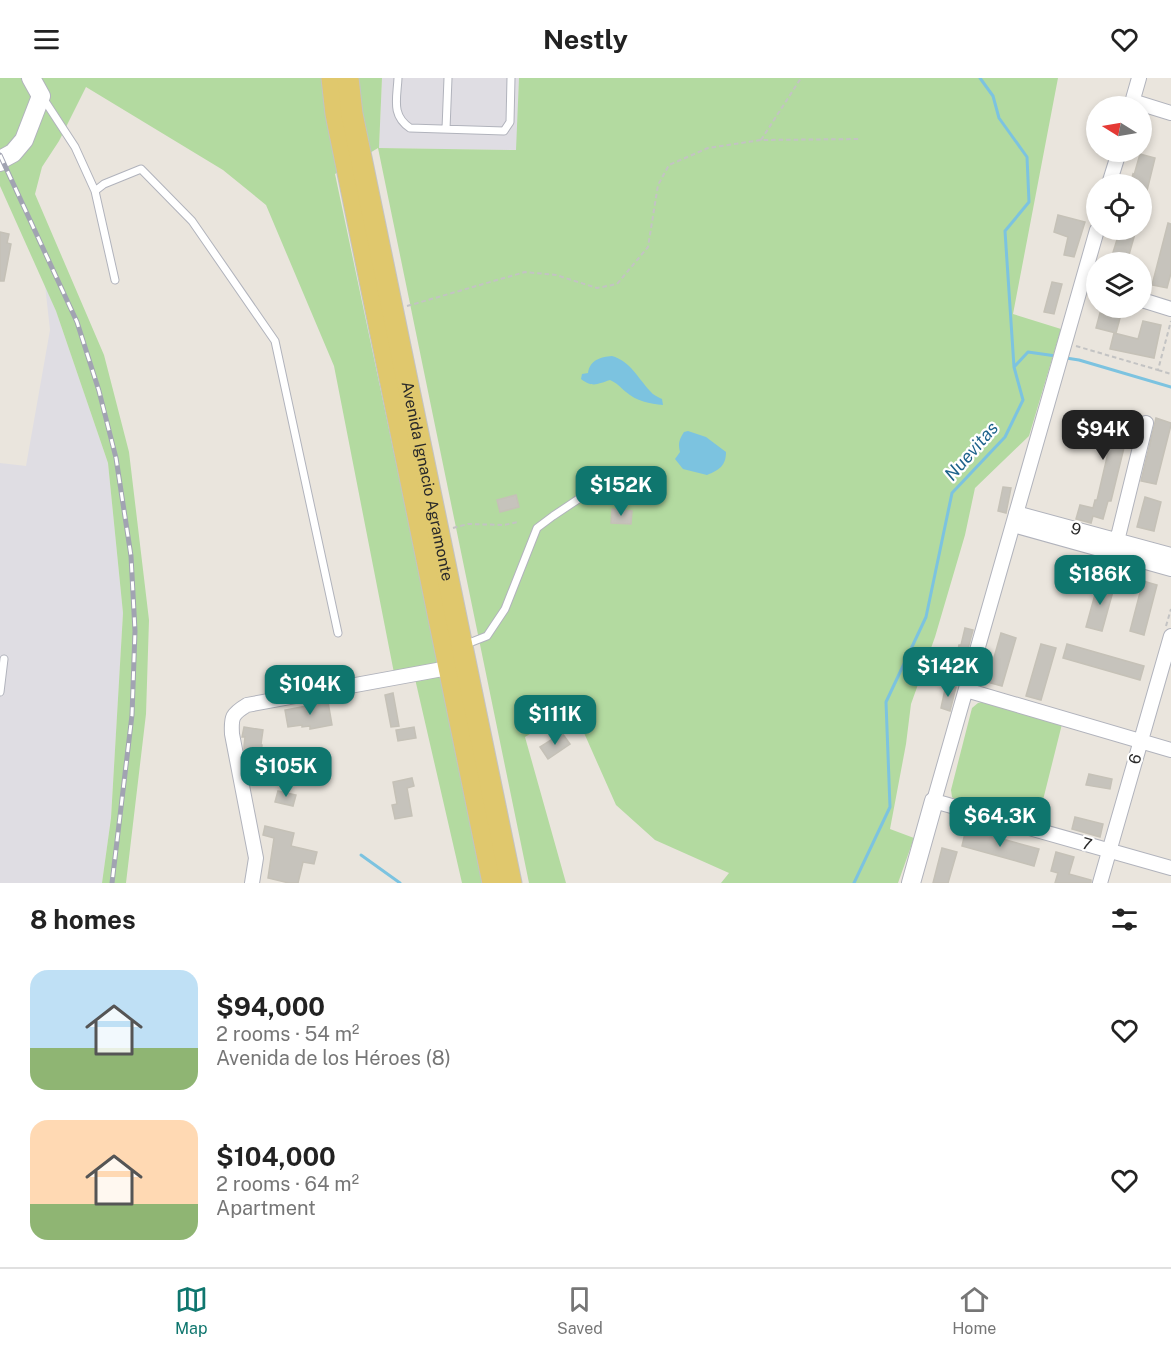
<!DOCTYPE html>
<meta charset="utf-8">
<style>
:root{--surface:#fff;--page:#f6f6f6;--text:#222;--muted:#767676;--line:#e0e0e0;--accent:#0f766e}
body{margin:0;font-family:"Public Sans",sans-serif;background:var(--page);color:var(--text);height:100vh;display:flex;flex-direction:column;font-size:22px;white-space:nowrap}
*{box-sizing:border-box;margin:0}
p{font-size:20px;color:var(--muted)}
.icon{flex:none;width:33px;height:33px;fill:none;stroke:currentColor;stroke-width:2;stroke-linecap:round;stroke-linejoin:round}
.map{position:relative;height:805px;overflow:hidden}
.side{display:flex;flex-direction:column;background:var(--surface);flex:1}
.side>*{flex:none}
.needle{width:39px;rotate:281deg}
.fabs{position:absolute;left:1086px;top:18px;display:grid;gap:12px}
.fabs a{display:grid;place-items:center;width:66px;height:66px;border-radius:50%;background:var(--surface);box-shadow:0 3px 9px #0003;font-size:30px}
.price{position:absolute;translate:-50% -51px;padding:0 14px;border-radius:12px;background:var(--accent);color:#fff;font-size:20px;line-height:39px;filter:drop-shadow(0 2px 3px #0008)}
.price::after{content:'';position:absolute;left:50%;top:36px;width:18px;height:14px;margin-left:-9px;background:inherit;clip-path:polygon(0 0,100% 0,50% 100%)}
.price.current{background:#222;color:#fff}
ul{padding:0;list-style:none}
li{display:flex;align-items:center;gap:18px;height:150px;padding:0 30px}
li span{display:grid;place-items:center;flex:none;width:168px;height:120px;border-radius:18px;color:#555}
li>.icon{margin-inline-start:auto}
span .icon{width:72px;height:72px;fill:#fffc;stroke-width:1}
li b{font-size:26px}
h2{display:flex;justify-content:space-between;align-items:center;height:72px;padding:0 30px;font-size:26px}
header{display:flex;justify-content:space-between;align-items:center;height:78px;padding:0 30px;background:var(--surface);font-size:27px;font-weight:700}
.dock{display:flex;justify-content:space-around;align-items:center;height:84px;border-top:2px solid var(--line);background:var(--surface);font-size:16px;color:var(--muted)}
.dock a{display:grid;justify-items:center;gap:3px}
.dock .current{color:var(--accent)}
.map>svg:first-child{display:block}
.industrial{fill:#dfdde3}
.green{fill:#b3daa0}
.water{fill:#7cc3e0}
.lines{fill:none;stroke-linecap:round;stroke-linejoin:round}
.stream{stroke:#7cc3e0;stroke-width:3}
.building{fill:#c6c3bc;stroke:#c5c1b7;stroke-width:1.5}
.lane-casing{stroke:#b1b3bc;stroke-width:9}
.street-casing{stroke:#b1b3bc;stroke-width:16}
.secondary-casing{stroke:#b1b3bc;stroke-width:20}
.primary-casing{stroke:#c3c3c3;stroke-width:23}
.path{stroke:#c3c3c3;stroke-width:2;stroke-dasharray:4.5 3;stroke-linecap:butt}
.lane{stroke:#fff;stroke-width:7}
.street{stroke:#fff;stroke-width:14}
.secondary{stroke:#fff;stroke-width:18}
.primary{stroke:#e0c86d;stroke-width:21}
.rail-casing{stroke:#a1a3b2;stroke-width:5}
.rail{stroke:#fff;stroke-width:3;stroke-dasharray:9;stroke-linecap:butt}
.labels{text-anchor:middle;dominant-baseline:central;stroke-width:4.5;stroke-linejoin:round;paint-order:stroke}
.street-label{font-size:16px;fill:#2a2a2a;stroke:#fff}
.water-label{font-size:18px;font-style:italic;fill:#1d628b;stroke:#fff}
</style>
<header><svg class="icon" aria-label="menu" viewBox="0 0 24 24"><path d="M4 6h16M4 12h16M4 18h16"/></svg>Nestly<svg class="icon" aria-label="heart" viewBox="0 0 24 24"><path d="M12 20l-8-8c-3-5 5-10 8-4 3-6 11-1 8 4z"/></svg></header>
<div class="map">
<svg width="1171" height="805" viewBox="0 0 1171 805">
<rect width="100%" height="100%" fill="#eae5dd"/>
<path class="industrial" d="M382,0H519L517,72L379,70Z
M45,207L56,233L108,385L123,535L111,740L102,805H0V385L26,388L50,252Z"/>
<path class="green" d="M0,0H382L379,70L516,72L519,0H1058L1013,236L1061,251L1029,358L975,410L965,457L935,559L911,626L906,666L890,751L914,760L898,805H721L729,795L655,762L616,727L573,630L525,659L566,805H529L378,70L335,96L485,805H462L413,592L394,595L334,288L266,127L223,92L86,9L59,63L42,89L35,116L104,277L129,374L149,542L146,636L126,805H102L111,740L123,535L108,385L56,233L0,108Z
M982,624L1062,646L1037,746L955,722L952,719L951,712L972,630L978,625Z"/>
<path class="water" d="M612,278C630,283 638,300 650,313C653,317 658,319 662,321L663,327C650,326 636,323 626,314C620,309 617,305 610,302C597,306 593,310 581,301L582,296L588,295C590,282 600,279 612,278Z
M688,353L706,359L726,374C726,388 719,392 707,397L683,391L675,381L680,374C678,365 679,362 684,354Z"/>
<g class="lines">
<path class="stream" d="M1066,280L1079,282L1171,309
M1015,288L1028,274L1056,278
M361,777L400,805
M854,805L890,729L886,624L926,539L952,415L1005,359L1023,322L1014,289L1005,153L1029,124L1027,79L999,40L993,18L980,0"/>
</g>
<path class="building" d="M1140,76L1155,80L1144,125H1142V106H1130L1133,96L1134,97Z
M1058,137L1085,144L1074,179L1064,177L1068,159L1054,154Z
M1168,145L1171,146V195L1167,210L1152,207Z
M1120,152H1136L1127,184H1110Z
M0,154L9,156L7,165L11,166L4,203H0Z
M1052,204L1062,206L1054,236L1044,234Z
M1100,235L1120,240L1116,255L1096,250Z
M1143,243L1161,247L1154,280L1110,271L1114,255L1138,261Z
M1071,336L1114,349L1116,342L1130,345L1111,423H1108L1103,441L1093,438L1091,445L1076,441L1080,427L1093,430L1095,422H1097L1111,362L1067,350Z
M1156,340L1171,345V347L1156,406L1141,403Z
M1003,409L1011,410L1006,435L998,433Z
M516,417L519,429L500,434L497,422Z
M1145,419L1161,424L1154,453L1137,449Z
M612,431L632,433L631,446L611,445Z
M1099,502L1115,506L1102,553L1086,549Z
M1143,503L1157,507L1144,557L1130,553Z
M965,550L973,552L962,593L954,591L959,567H961Z
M1001,555L1016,560L1002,608L987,604Z
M1041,566L1056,570L1041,622L1026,618Z
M1067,566L1144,588L1140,602L1063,580Z
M946,607L956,609L950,633L941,630Z
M393,615L399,648L391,649L385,617Z
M328,624L332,647L310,651V648L302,649V647L288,649L285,632Z
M244,649L263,652L261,666L262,667L261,675L244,673V668L245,659H242Z
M414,649L416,660L398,663L396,652Z
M562,655L570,666L548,681L540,669Z
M1089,696L1112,701L1110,711L1086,707Z
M412,700L414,708L407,710L412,738L395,741L392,727L397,726L393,704Z
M278,713L296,717L293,728L275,724Z
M1075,739L1103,746L1100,759L1072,751Z
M265,748L294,755L291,768L317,774L314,786L303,784L298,805H289L268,800L274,760L263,757Z
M966,751L1039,771L1034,788L962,768Z
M942,770L957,774L948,805H933Z
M1056,774L1074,779L1069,796L1091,802V805H1055L1058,795L1051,793Z"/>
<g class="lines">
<g class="lane-casing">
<path id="lane" d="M398,0C397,21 391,37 410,50L504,53L510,44L511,0
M43,20L75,69L95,113L115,202
M446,51L448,0
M95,113L104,106L141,91L192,143L275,263L338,555
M464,567L487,558L505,531L537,450L553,438L583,418L626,423
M0,614L4,581"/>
</g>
<g class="street-casing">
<path id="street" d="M1132,23L1171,35
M1131,28L1139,0
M1109,106L1119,74
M1097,152L934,723L1171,790
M1142,222L1171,231
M1016,435L1171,477
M1013,447L1171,491
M1117,463L1146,345
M966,612L1171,672
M252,805L256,780L232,656C231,639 232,636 247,627L448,590
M1100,805L1171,558"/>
</g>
<g class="secondary-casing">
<path id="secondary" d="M0,84L2,81L13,75L24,62L41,18L31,0
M911,805L934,723"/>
</g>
<g class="primary-casing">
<g id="primary">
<path d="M332,0L336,36L493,805"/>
<path id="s1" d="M348,0L352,36L511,805"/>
</g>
</g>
<path class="path" d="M761,62L801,0
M407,228L525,194L556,197L597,210L617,206L648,169L658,107L669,87L708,70L761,62L860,61
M1076,268L1158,292L1171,243
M1158,292L1171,296
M453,450L468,446L504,447L518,444
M1166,548L1171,531"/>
<use href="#lane" class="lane"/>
<use href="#street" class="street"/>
<use href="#secondary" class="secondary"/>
<use href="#primary" class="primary"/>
<g class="rail-casing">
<path id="rail" d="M0,77L77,244L99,313L116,380L131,478L135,553L132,637L112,805"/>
</g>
<use href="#rail" class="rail"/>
</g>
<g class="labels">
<g class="street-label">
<text stroke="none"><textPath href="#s1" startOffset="411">Avenida Ignacio Agramonte</textPath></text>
<text transform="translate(1076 451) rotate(15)">9</text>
<text transform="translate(1135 681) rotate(-74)">6</text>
<text transform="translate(1087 766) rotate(16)">7</text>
</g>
<g class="water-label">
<text transform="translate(971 373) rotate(-49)">Nuevitas</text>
</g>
</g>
</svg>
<div class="fabs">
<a><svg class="needle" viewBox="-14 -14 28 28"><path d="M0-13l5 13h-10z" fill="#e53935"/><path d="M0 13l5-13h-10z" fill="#767676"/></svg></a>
<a><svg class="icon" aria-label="locate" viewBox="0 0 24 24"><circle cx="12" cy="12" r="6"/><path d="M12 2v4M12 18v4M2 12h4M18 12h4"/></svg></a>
<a><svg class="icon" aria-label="layers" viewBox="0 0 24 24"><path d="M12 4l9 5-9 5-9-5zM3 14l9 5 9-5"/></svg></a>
</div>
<b class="price current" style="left:1103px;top:383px">$94K</b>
<b class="price" style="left:621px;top:439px">$152K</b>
<b class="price" style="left:1100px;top:528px">$186K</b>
<b class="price" style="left:948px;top:620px">$142K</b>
<b class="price" style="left:310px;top:638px">$104K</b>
<b class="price" style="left:555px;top:668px">$111K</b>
<b class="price" style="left:286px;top:720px">$105K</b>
<b class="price" style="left:1000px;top:770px">$64.3K</b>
</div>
<section class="side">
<h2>8 homes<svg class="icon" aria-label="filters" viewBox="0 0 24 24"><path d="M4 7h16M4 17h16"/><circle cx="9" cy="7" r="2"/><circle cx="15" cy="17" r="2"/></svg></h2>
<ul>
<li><span style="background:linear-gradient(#bfe0f5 65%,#8fb573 0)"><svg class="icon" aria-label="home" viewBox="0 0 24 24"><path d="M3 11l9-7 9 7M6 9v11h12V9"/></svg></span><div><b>$94,000</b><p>2 rooms · 54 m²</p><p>Avenida de los Héroes (8)</p></div><svg class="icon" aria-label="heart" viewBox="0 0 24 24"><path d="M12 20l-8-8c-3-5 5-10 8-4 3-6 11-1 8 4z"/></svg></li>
<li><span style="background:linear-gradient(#ffd9b3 70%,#8fb573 0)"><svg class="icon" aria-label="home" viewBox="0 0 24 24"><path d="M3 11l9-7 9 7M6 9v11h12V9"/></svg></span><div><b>$104,000</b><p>2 rooms · 64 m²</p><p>Apartment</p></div><svg class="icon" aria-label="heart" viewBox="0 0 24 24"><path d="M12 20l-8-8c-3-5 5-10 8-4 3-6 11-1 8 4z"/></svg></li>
</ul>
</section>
<nav class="dock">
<a class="current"><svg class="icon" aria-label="map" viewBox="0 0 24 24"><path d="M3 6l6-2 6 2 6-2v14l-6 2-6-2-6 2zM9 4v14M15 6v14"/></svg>Map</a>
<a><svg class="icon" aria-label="saved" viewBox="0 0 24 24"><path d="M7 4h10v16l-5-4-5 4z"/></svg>Saved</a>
<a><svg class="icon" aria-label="home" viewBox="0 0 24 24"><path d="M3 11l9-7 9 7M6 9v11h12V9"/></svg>Home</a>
</nav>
